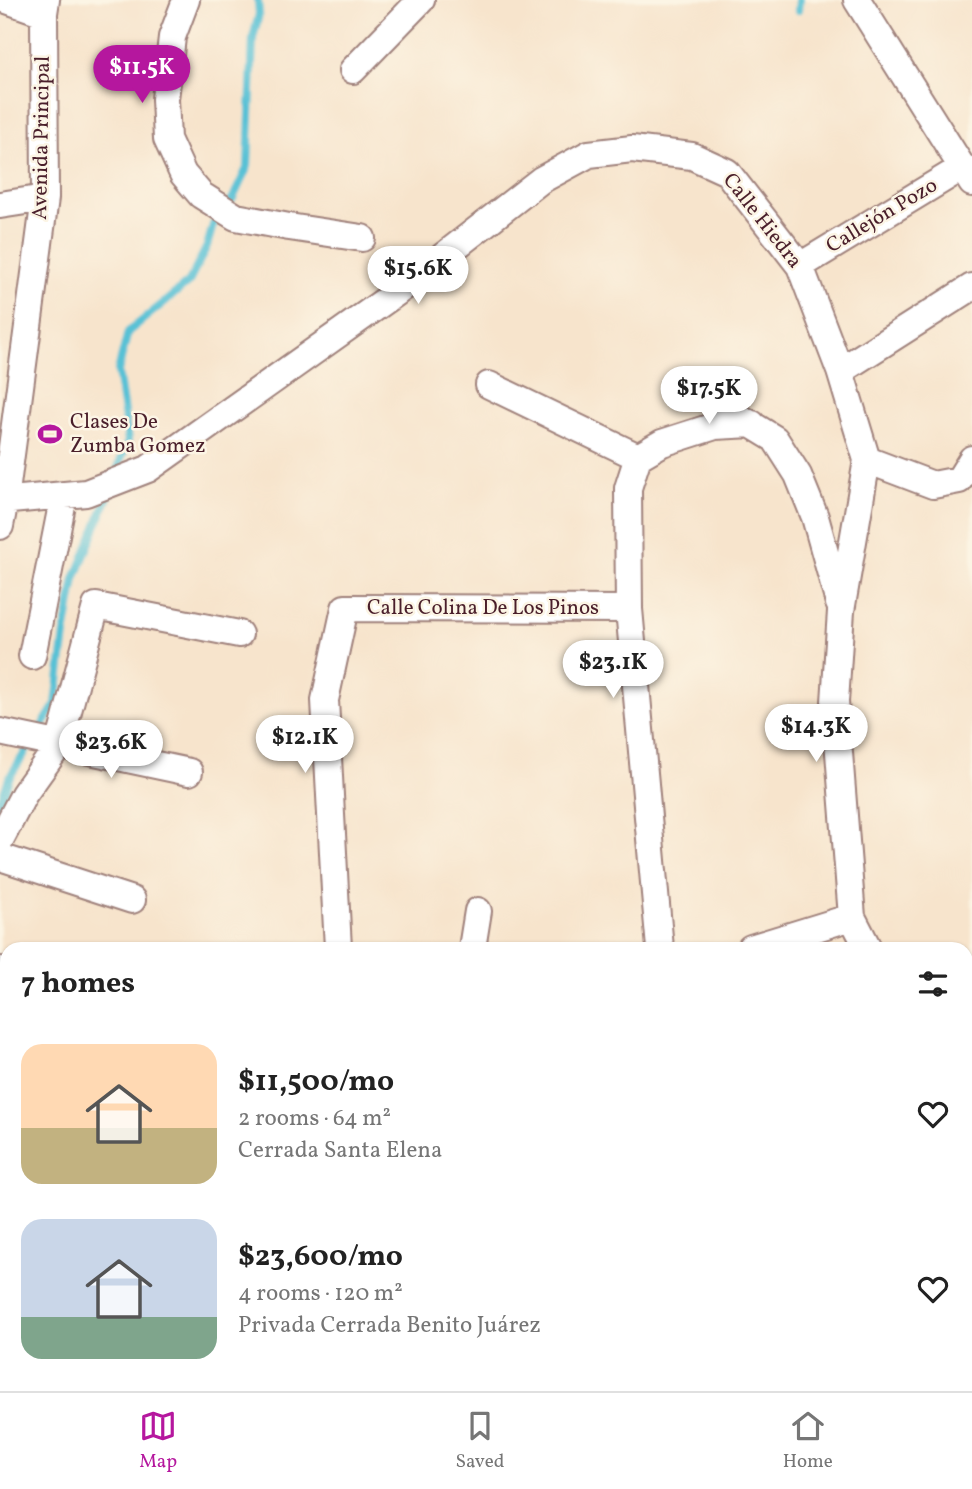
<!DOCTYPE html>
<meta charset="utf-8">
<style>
:root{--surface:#fff;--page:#f6f6f6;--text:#222;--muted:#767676;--line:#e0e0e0;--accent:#b5179e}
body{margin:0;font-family:Vollkorn,serif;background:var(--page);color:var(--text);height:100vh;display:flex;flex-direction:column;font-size:26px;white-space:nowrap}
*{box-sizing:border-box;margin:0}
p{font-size:23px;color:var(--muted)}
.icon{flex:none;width:38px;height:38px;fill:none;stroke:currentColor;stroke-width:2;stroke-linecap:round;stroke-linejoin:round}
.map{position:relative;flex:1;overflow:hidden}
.drawer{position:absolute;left:0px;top:942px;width:973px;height:450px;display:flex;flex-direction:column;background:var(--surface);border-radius:21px 21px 0 0;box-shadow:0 2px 5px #0004}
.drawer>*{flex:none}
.price{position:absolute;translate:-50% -60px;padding:0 16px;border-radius:24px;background:#fff;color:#222;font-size:23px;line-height:46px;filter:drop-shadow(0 2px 4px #0008)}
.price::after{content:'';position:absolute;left:50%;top:42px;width:21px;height:16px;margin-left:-10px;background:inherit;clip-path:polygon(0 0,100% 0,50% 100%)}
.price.selected{background:var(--accent);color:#fff}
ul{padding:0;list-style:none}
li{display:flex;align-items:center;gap:21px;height:175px;padding:0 21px}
li span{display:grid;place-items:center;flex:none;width:196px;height:140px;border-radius:21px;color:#555}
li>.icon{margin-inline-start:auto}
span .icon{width:84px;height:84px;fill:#fffc;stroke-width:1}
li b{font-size:30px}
h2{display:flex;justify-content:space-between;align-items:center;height:84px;padding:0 21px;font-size:30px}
.tab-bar{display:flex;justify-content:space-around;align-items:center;height:98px;border-top:2px solid var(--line);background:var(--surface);font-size:19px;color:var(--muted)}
.tab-bar a{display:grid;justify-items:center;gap:4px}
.tab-bar .selected{color:var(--accent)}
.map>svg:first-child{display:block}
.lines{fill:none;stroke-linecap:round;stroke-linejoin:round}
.stream{stroke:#59c1d5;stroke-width:8}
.minor-casing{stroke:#a0827c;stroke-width:30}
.minor{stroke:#fff;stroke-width:26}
.labels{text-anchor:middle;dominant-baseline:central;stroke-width:5;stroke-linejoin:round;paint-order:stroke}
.street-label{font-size:21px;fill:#4a1f2b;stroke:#fcf5e5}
.poi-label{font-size:21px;fill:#4a1f2b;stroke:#fcf5e5;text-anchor:start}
</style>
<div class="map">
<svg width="972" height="1391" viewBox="0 0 972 1391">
<rect width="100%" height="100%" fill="#fcf5e5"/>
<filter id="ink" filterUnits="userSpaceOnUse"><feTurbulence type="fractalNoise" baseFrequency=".0143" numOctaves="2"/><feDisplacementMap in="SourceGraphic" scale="14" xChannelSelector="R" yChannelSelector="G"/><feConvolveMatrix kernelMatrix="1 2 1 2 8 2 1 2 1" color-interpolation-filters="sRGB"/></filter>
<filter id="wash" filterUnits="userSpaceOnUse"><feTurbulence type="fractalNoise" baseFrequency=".00686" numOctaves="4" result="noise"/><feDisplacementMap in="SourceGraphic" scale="28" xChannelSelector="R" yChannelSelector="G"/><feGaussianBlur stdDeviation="1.57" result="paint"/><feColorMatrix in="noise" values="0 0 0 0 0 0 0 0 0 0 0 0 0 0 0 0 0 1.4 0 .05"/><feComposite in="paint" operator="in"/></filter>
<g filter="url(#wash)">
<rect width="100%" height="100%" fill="#f7e4cc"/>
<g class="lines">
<path class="stream" d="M798,10L799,0
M115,476L128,441L118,371L128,332L189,282L207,246L213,225L233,198L248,166L253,38L259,14L258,0
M0,805L9,778L56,704L65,634L75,579L110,492
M768,1384L769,1391"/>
</g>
</g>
<g filter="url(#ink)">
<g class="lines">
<g class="minor-casing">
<path id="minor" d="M7,0L44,13
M186,0L172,37L165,99L167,139L183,174L201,195L236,217L289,227L362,238
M857,0L972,183
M353,70L421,0
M0,205L45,198
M800,266L963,167
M840,371L972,287
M489,385L638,457
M690,387L775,439L798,475L815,517L839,603
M867,460L933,485L959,480L972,459
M0,501L86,493L148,469L396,293L541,180L589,154L632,149L692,156L727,172L800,266L840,371L867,460L841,611L835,702L852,917L868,948
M0,526L5,500L45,198L44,13L46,0
M32,656L64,495
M0,732L189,772
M0,840L24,794L59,745L96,606L239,634
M0,857L132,900
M338,948L325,700L345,608L629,609
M472,948L478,911
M660,948L629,609L628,488L638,457L662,443L715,426L752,424
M751,948L852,917
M0,970L7,985
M966,1027L972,1029
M966,1166L972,1180
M966,1207L972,1204
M0,1285L7,1296
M154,1384L198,1391
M517,1384L520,1391
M729,1384L730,1391
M245,1391L246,1384
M927,1391L951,1384"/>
</g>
<use href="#minor" class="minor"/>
</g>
</g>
<defs>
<g id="stadium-bare" transform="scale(1.89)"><path d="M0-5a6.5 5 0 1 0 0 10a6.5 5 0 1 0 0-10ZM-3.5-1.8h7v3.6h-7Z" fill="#b5179e" stroke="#fcf5e5" stroke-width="2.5" paint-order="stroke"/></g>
</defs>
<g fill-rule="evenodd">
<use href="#stadium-bare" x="50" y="434"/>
</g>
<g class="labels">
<g class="street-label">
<text transform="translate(42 138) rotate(-89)">Avenida Principal</text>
<text transform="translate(882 216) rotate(-31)">Callejón Pozo</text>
<text transform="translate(762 221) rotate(52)">Calle Hiedra</text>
<text x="483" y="608">Calle Colina De Los Pinos</text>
</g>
<g class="poi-label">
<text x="70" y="422">Clases De<tspan x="70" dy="24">Zumba Gomez</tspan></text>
</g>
</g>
</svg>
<b class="price selected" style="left:142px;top:105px">$11.5K</b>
<b class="price" style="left:418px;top:306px">$15.6K</b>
<b class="price" style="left:709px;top:426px">$17.5K</b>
<b class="price" style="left:613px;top:700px">$23.1K</b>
<b class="price" style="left:816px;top:764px">$14.3K</b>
<b class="price" style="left:305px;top:775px">$12.1K</b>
<b class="price" style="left:111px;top:780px">$23.6K</b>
<section class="drawer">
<h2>7 homes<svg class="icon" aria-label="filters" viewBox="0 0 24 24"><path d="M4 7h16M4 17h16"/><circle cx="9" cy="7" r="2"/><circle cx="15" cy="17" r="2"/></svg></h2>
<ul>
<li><span style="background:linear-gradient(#ffd9b3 60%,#c2b280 0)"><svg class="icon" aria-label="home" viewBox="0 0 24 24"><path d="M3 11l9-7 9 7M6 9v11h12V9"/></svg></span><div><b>$11,500/mo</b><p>2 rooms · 64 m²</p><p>Cerrada Santa Elena</p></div><svg class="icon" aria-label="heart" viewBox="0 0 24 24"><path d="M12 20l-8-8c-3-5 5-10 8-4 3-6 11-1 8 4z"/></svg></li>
<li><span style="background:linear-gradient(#c9d6e8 70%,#7fa58c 0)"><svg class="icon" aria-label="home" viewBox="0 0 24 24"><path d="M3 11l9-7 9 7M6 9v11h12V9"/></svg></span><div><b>$23,600/mo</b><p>4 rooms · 120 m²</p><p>Privada Cerrada Benito Juárez</p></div><svg class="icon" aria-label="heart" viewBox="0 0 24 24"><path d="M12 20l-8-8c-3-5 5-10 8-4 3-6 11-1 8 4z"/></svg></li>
</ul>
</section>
</div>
<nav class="tab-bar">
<a class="selected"><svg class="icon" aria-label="map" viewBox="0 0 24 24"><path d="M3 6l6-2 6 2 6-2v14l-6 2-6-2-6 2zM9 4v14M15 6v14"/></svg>Map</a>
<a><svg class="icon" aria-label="saved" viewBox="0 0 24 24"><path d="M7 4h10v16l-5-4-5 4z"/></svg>Saved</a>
<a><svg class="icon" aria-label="home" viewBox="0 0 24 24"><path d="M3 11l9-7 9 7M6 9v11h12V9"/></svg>Home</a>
</nav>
